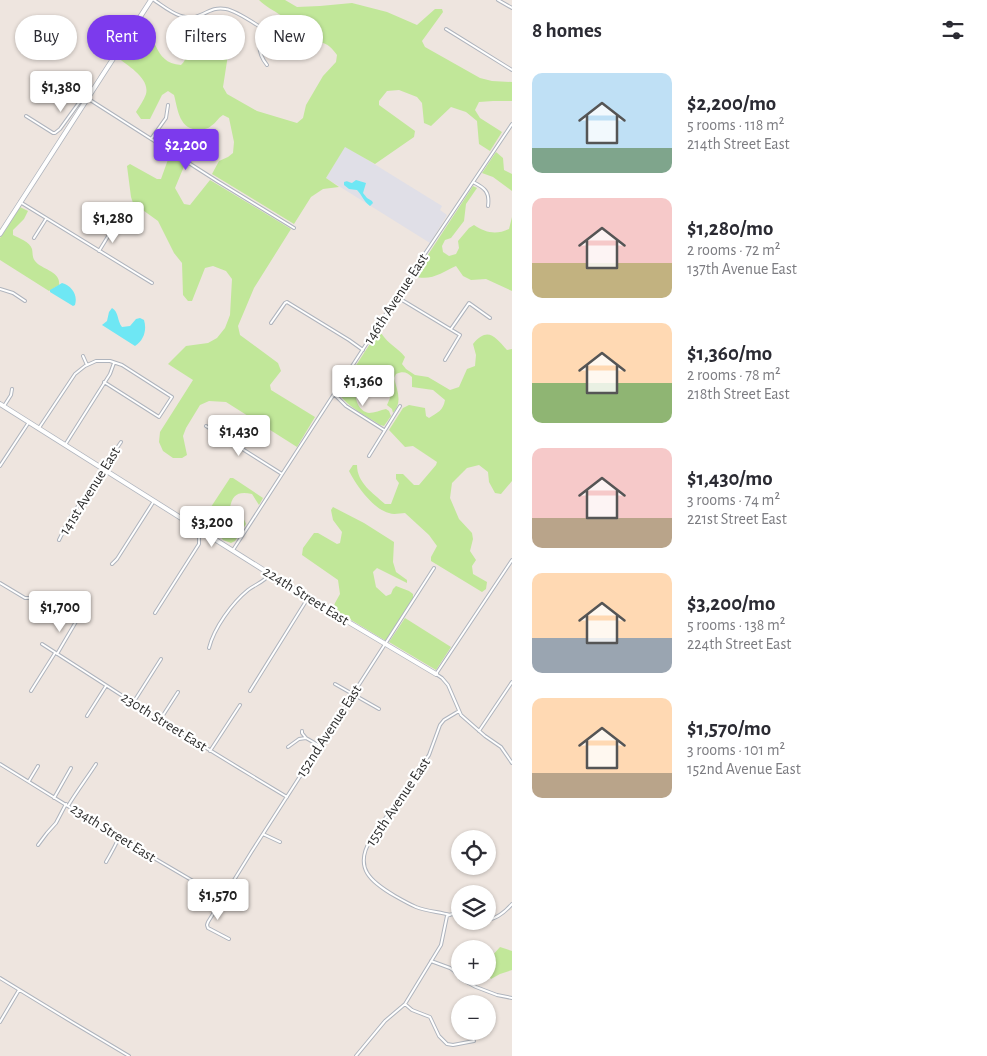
<!DOCTYPE html>
<meta charset="utf-8">
<style>
:root{--surface:#fff;--page:#f2f2f3;--text:#2b2b33;--muted:#7c7c81;--accent:#7c3aed}
body{margin:0;font-family:"Alegreya Sans",sans-serif;background:var(--page);color:var(--text);height:100vh;display:flex;flex-direction:column;font-size:19px;white-space:nowrap}
*{box-sizing:border-box;margin:0}
p{font-size:16px;color:var(--muted)}
.icon{flex:none;width:28px;height:28px;fill:none;stroke:currentColor;stroke-width:2;stroke-linecap:round;stroke-linejoin:round}
.map{position:relative;flex:1;overflow:hidden}
.sheet{display:flex;flex-direction:column;background:var(--surface);width:475px}
.sheet>*{flex:none}
.hud{position:absolute;left:15px;top:15px;width:421px;height:45px;display:flex;gap:10px}
.fabs{position:absolute;left:451px;top:830px;display:grid;gap:10px}
.fabs a{display:grid;place-items:center;width:45px;height:45px;border-radius:50%;background:var(--surface);box-shadow:0 1px 4px #0004;font-size:25px}
.price{position:absolute;translate:-50% -42px;padding:0 11px;border-radius:5px;background:#fff;color:#222;font-size:16px;line-height:32px;filter:drop-shadow(0 1px 2px #0008)}
.price::after{content:'';position:absolute;left:50%;top:30px;width:15px;height:11px;margin-left:-8px;background:inherit;clip-path:polygon(0 0,100% 0,50% 100%)}
.price.selected{background:var(--accent);color:#fff}
ul{padding:0;list-style:none}
li{display:flex;align-items:center;gap:15px;height:125px;padding:0 20px}
li span{display:grid;place-items:center;flex:none;width:140px;height:100px;border-radius:10px;color:#555}
li>.icon{margin-inline-start:auto}
span .icon{width:60px;height:60px;fill:#fffc;stroke-width:1}
li b{font-size:21px}
h2{display:flex;justify-content:space-between;align-items:center;height:60px;padding:0 20px;font-size:21px}
.tag{padding:0 18px;border-radius:22px;background:var(--surface);box-shadow:0 1px 4px #0004;font-size:18px;line-height:45px}
.tag.selected{background:var(--accent);color:#fff}
main{display:flex;flex:1;min-height:0}
.map>svg:first-child{display:block}
.industrial{fill:#e0dfe7}
.green{fill:#c1e799}
.water{fill:#6ee7f4}
.lines{fill:none;stroke-linecap:round;stroke-linejoin:round}
.street-casing{stroke:#afb4bd;stroke-width:4}
.secondary-casing{stroke:#afb4bd;stroke-width:5.5}
.street{stroke:#fff;stroke-width:2}
.secondary{stroke:#fff;stroke-width:4}
.labels{text-anchor:middle;dominant-baseline:central;stroke-width:4.5;stroke-linejoin:round;paint-order:stroke}
.street-label{font-size:15px;fill:#2d2d2d;stroke:#fff}
</style>
<main>
<div class="map">
<svg width="512" height="1056" viewBox="0 0 512 1056">
<rect width="100%" height="100%" fill="#eee5df"/>
<path class="industrial" d="M345,146L442,206L440,210L447,215L430,243L326,178Z"/>
<path class="green" d="M259,0H285L297,7L320,6L352,3L387,12L417,25L435,9H442L443,12L422,41L425,47L480,78L492,81L512,82V101H493L479,102L475,110L480,118L502,132L490,151L479,144L477,121L466,112L451,107L431,126L424,123L422,103L417,97L399,90L387,91L379,101V105L415,131L414,137L375,164L345,147L326,178L339,187L323,189L311,197L294,224L212,174L219,161L228,157L233,153L234,142L229,118L223,115C218,118 216,123 211,126C208,129 204,129 200,130C179,130 178,110 174,95L168,91L162,95L150,119H141L136,112C139,107 144,100 146,94C150,78 128,66 117,57L138,23C159,32 151,63 181,65C188,58 184,57 187,51C190,43 214,25 222,24C225,24 228,24 230,24L232,29L223,87L227,94L257,111L297,123L303,118L306,105L323,76L336,62L337,55C333,49 325,40 316,43C311,44 306,49 301,51L294,48L293,44L300,34C293,18 271,12 259,0Z
M496,152L503,158L504,170L512,174V191L493,177L482,173Z
M170,154L185,164L175,188L184,204L190,205L210,180L291,229L254,288L238,326L240,335L278,363L281,371L270,385L271,390L315,417L297,447L226,402L209,401L200,405L186,428L183,436L187,455L182,458H173L163,451L159,442L160,432L193,380L168,364L186,346L208,343L217,338L225,328L230,315L232,279L226,271L213,266L205,268L192,301H188L183,295L182,263L174,253L158,221L133,203L131,197L127,166L130,164L157,179H161Z
M473,186L477,188L466,204L464,221L451,238L445,240L442,246L443,252L449,256L456,254L459,248L458,241L469,228L474,225C486,233 496,235 509,229L512,217V291L486,279L471,280L463,276L456,266C443,272 430,282 414,276Z
M20,207L28,211L24,219L13,230V235C19,238 30,242 32,249C33,254 32,257 35,261C42,270 61,271 59,285L49,291L0,260V238Z
M377,333H381C389,345 397,347 405,357L402,364L406,369L415,375L428,377L450,390L459,387L467,369L475,366L476,355L473,344C488,326 495,337 507,350L512,349V481L501,494L495,493L489,482L488,472L479,465L467,468L452,483L450,498L459,519L472,533L473,539L470,551L476,560L472,566L473,574L487,582L486,589L482,592L431,561V557L437,546L429,535L405,513C400,513 394,515 389,513C373,509 356,485 349,471L353,465H357C357,483 373,493 385,504H391L399,483L396,479V474H403L414,485H419L436,465L437,462L413,446L405,447L389,430L403,408L409,405L425,408L426,416L429,418C438,412 443,411 445,400L433,390L412,387V377C407,372 403,371 396,374L394,378C397,390 403,402 393,413L392,409L387,405L390,398L388,394C383,393 378,392 374,388C371,385 370,383 366,381L361,383L355,389C355,399 358,411 369,413C374,413 381,410 386,409L389,411L391,416L384,426L380,425C365,415 349,408 338,393Z
M230,478H233L263,498L259,505L252,494C239,491 232,494 230,508L243,517L246,524L235,541L231,543L223,540L218,532L209,510Z
M333,507L364,523L394,542L393,562L396,572L407,580V583L377,568L373,572L376,587L386,596L391,594L393,589L396,586L409,591L413,594V598L386,641L333,609L335,603L340,594L338,580L302,555L303,548L314,533H318L337,544L340,543L342,532L333,520L331,510Z
M405,618L451,647L436,670L389,642Z
M500,947L512,951V970L500,974L491,979L488,975V957H491Z"/>
<path class="water" d="M356,180L366,183L363,193L367,198L372,201L373,203L370,206C364,202 362,195 357,190L349,189L344,185V182C348,180 348,182 352,183Z
M62,283C72,286 78,295 75,305L73,306L50,292V290Z
M112,308C119,312 117,321 122,327L130,326L136,319L140,318L144,320C147,330 144,340 135,346L102,325L107,321L109,312Z"/>
<g class="lines">
<g class="street-casing">
<path id="street" d="M154,0C169,10 184,24 203,14C211,10 217,7 226,9C239,11 267,32 280,40
M498,0L512,8
M446,29L512,70
M263,30C257,43 258,54 267,65
M26,116L53,133H55L60,129L81,100L84,98H87L217,181L294,228
M151,139L166,118L168,105
M473,182C485,188 490,192 488,206
M20,202L152,283
M34,238L46,219
M99,251L115,225H119
M0,289L13,293L25,301
M397,297L460,335L445,360
M271,323L285,303L287,302L349,340L363,350
M451,329L469,303L490,318
M83,356L87,365
M334,394L346,406L384,430
M4,406L11,395L12,389
M206,426L282,474
M39,428L75,374L85,366L96,361H110L122,365L172,397L159,417L104,382
M65,445L110,374L114,363
M369,456L400,406
M0,466L29,422
M59,540L70,518L121,442
M233,550L424,255L512,124
M512,560L436,674L442,678L448,685L461,715L485,736L501,747L512,763
M112,564L117,559L154,501
M0,583L25,598H29
M155,613L199,544V530
M42,644L146,711L239,768L287,797
M209,648C214,628 232,603 248,590C256,584 264,582 270,574
M57,654L77,620
M335,684L379,709
M31,691L55,653
M250,691L308,598
M133,703L161,659
M87,716L106,686
M160,720L178,692
M302,731V733L306,738L320,746
M479,731L512,682
M288,747L299,739L306,738
M210,751L240,705
M0,764L113,834L222,898
M29,781L38,766
M54,798L71,768
M68,806C77,791 87,778 96,764
M263,834L280,842
M38,845L47,833L56,823L66,804
M106,862C111,853 115,847 119,837
M450,915C439,912 426,911 416,907C409,904 402,900 395,896C371,882 353,868 371,839L429,755L440,725L444,720L459,711
M488,920C498,918 505,912 512,904
M229,939L208,928L207,925L208,922L252,851L434,568
M431,961L450,968L454,971L461,979L476,987L497,995L512,998
M0,978L72,1022L129,1056
M405,1004L412,1010L430,1017L439,1036L447,1044L453,1045L474,1041
M0,1022L19,990
M356,1056L385,1021L405,1004L441,945L447,916L452,914L460,916"/>
</g>
<g class="secondary-casing">
<path id="secondary" d="M0,234L151,0
M0,404L308,598L436,674"/>
</g>
<use href="#street" class="street"/>
<use href="#secondary" class="secondary"/>
</g>
<g class="labels">
<g class="street-label">
<text transform="translate(396 299) rotate(-57)">146th Avenue East</text>
<text transform="translate(90 491) rotate(-58)">141st Avenue East</text>
<text transform="translate(306 596) rotate(32)">224th Street East</text>
<text transform="translate(164 722) rotate(32)">230th Street East</text>
<text transform="translate(329 731) rotate(-57)">152nd Avenue East</text>
<text transform="translate(398 802) rotate(-56)">155th Avenue East</text>
<text transform="translate(113 833) rotate(32)">234th Street East</text>
</g>
</g>
</svg>
<div class="fabs">
<a><svg class="icon" aria-label="locate" viewBox="0 0 24 24"><circle cx="12" cy="12" r="6"/><path d="M12 2v4M12 18v4M2 12h4M18 12h4"/></svg></a>
<a><svg class="icon" aria-label="layers" viewBox="0 0 24 24"><path d="M12 4l9 5-9 5-9-5zM3 14l9 5 9-5"/></svg></a>
<a>+</a>
<a>−</a>
</div>
<b class="price" style="left:61px;top:113px">$1,380</b>
<b class="price selected" style="left:186px;top:171px">$2,200</b>
<b class="price" style="left:113px;top:244px">$1,280</b>
<b class="price" style="left:363px;top:407px">$1,360</b>
<b class="price" style="left:239px;top:457px">$1,430</b>
<b class="price" style="left:212px;top:548px">$3,200</b>
<b class="price" style="left:60px;top:633px">$1,700</b>
<b class="price" style="left:218px;top:921px">$1,570</b>
<div class="hud">
<a class="tag">Buy</a>
<a class="tag selected">Rent</a>
<a class="tag">Filters</a>
<a class="tag">New</a>
</div>
</div>
<section class="sheet">
<h2>8 homes<svg class="icon" aria-label="filters" viewBox="0 0 24 24"><path d="M4 7h16M4 17h16"/><circle cx="9" cy="7" r="2"/><circle cx="15" cy="17" r="2"/></svg></h2>
<ul>
<li><span style="background:linear-gradient(#bfe0f5 75%,#7fa58c 0)"><svg class="icon" aria-label="home" viewBox="0 0 24 24"><path d="M3 11l9-7 9 7M6 9v11h12V9"/></svg></span><div><b>$2,200/mo</b><p>5 rooms · 118 m²</p><p>214th Street East</p></div></li>
<li><span style="background:linear-gradient(#f6c9c9 65%,#c2b280 0)"><svg class="icon" aria-label="home" viewBox="0 0 24 24"><path d="M3 11l9-7 9 7M6 9v11h12V9"/></svg></span><div><b>$1,280/mo</b><p>2 rooms · 72 m²</p><p>137th Avenue East</p></div></li>
<li><span style="background:linear-gradient(#ffd9b3 60%,#8fb573 0)"><svg class="icon" aria-label="home" viewBox="0 0 24 24"><path d="M3 11l9-7 9 7M6 9v11h12V9"/></svg></span><div><b>$1,360/mo</b><p>2 rooms · 78 m²</p><p>218th Street East</p></div></li>
<li><span style="background:linear-gradient(#f6c9c9 70%,#b9a48a 0)"><svg class="icon" aria-label="home" viewBox="0 0 24 24"><path d="M3 11l9-7 9 7M6 9v11h12V9"/></svg></span><div><b>$1,430/mo</b><p>3 rooms · 74 m²</p><p>221st Street East</p></div></li>
<li><span style="background:linear-gradient(#ffd9b3 65%,#9aa5b1 0)"><svg class="icon" aria-label="home" viewBox="0 0 24 24"><path d="M3 11l9-7 9 7M6 9v11h12V9"/></svg></span><div><b>$3,200/mo</b><p>5 rooms · 138 m²</p><p>224th Street East</p></div></li>
<li><span style="background:linear-gradient(#ffd9b3 75%,#b9a48a 0)"><svg class="icon" aria-label="home" viewBox="0 0 24 24"><path d="M3 11l9-7 9 7M6 9v11h12V9"/></svg></span><div><b>$1,570/mo</b><p>3 rooms · 101 m²</p><p>152nd Avenue East</p></div></li>
</ul>
</section>
</main>
